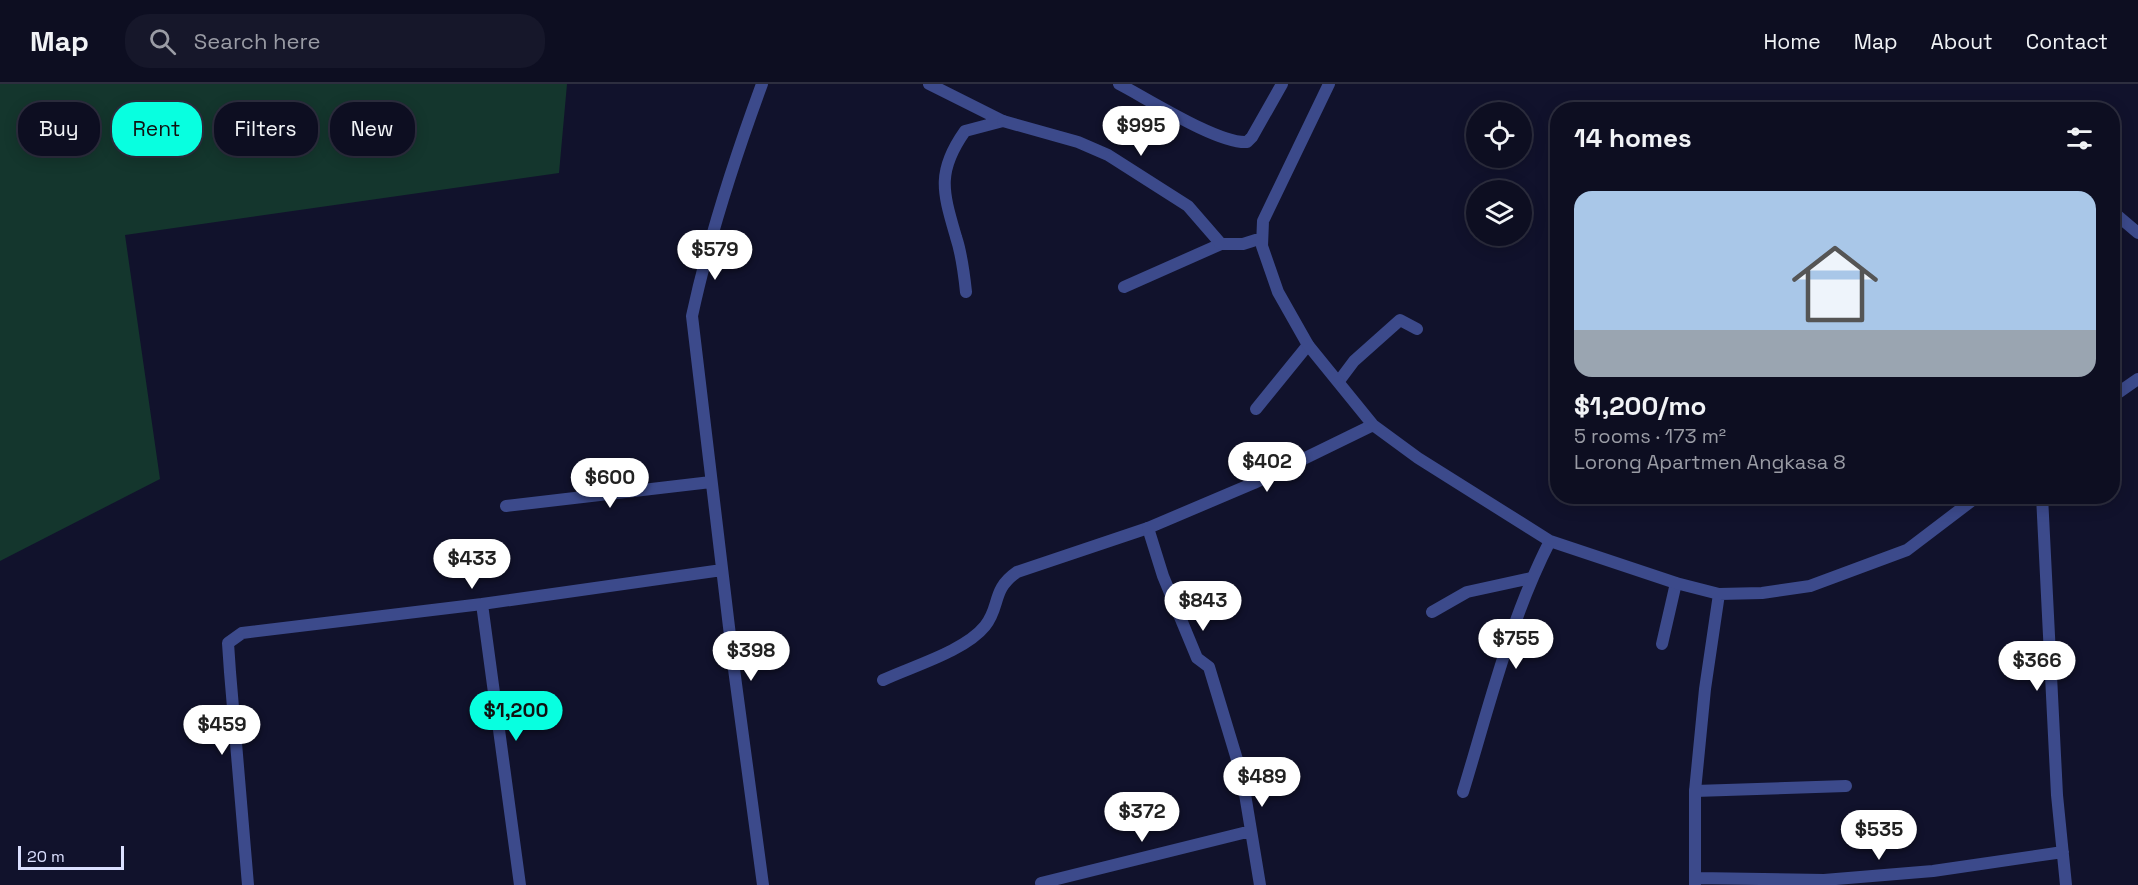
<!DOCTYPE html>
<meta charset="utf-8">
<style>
:root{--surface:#0d0e21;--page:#16172a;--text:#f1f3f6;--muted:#9a9ca5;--line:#2d2e3f;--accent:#08ffe0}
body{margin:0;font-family:"Space Grotesk",sans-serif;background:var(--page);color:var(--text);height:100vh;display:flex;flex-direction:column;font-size:22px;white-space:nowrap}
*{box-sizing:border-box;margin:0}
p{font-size:20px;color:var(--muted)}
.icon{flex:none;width:33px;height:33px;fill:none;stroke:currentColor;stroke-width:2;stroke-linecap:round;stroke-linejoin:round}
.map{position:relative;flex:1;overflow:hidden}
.details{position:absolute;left:1550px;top:18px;width:570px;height:402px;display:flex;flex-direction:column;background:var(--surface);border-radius:24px;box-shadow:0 3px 15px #0003,0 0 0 2px var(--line)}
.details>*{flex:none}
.guide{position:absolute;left:18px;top:18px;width:570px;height:54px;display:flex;gap:12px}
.tools{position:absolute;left:1466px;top:18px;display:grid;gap:12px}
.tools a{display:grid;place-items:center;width:66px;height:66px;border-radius:50%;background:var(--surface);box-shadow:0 3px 15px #0003,0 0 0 2px var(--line);font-size:30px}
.scale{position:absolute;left:18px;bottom:15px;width:106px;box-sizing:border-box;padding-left:6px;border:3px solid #dce0ff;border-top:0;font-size:16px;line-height:21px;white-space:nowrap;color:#dce0ff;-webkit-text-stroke:4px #11122c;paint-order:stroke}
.price{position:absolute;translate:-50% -51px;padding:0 14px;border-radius:21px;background:#fff;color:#222;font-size:20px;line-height:39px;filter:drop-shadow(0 2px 3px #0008)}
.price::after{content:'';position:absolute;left:50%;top:36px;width:18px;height:14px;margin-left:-9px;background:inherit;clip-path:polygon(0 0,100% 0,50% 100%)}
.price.active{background:var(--accent);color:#111}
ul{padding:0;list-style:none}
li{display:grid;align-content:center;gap:12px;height:318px;padding:0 24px}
li span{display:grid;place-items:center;height:186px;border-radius:18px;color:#555}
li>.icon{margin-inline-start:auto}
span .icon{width:108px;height:108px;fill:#fffc;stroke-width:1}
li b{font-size:26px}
h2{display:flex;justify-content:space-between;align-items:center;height:72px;padding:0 24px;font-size:26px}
.chip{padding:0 21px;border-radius:24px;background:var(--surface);box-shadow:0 3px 15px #0003,0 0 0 2px var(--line);font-size:21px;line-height:54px}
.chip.active{background:var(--accent);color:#111}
header{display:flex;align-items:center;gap:36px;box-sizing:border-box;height:84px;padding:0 30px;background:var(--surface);border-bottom:2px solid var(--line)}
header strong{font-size:28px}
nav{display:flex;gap:33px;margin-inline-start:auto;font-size:21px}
.search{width:420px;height:54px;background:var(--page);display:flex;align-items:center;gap:15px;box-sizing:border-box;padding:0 21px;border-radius:24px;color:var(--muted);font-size:22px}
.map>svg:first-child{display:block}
.green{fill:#14362d}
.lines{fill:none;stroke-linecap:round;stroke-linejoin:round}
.lane{stroke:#3c4a8b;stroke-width:12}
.street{stroke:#3c4a8b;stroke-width:12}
</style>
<header>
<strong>Map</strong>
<div class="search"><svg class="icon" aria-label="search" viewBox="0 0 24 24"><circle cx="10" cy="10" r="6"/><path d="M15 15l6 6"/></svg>Search here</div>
<nav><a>Home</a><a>Map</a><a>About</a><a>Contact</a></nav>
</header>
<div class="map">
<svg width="2138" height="801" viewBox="0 0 2138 801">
<rect width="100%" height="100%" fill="#11122c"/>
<path class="green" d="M0,0H567L559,89L125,151L160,395L0,477Z"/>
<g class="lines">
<path class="lane" d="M929,0L1003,37
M1124,203L1221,160
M966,208C964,189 962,171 956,153C943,108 936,88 965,47L1003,37
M1339,297L1354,277L1400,236L1417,245
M1256,325L1308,261
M1432,528L1467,508L1531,494
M1662,560L1676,499
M883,596C913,582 965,567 985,542C1001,522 991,506 1017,488L1148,444
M1695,707L1846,702"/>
<path class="street" d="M762,0C734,76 709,153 692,232L734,585L763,801
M1119,0C1148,15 1218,60 1247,58L1252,53L1282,0
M1329,0L1263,137L1262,162L1278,208L1308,261L1373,341L1418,374L1550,457L1676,499L1719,510L1762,509L1810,502L1907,466L1978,412
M1003,37L1078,58L1108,71L1188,122L1221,160H1243L1262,154
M2112,127L2138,149
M2112,313L2138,295
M2042,412L2057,711L2066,801
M506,422L711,398
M482,520L520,801
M1463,708C1489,623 1510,535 1550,457
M1696,794L1824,796L1933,787L2063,768
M1041,799L1251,747
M1695,800V707L1705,605L1719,510
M248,801L230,588L228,559L242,549L482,520L722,486
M1260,801L1242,692L1209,583L1197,574L1163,492L1148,444L1254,399L1373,341"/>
</g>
</svg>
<div class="tools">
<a><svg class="icon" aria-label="locate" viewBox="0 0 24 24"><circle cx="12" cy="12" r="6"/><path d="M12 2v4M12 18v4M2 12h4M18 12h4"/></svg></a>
<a><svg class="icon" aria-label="layers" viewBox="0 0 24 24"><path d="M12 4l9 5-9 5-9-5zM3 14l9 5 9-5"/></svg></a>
</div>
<div class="scale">20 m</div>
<b class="price" style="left:1141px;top:73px">$995</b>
<b class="price" style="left:715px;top:197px">$579</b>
<b class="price" style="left:1267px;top:409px">$402</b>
<b class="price" style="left:610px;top:425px">$600</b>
<b class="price" style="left:472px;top:506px">$433</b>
<b class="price" style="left:1203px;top:548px">$843</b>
<b class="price" style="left:1516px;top:586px">$755</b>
<b class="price" style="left:751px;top:598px">$398</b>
<b class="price" style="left:2037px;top:608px">$366</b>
<b class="price active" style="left:516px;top:658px">$1,200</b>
<b class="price" style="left:222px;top:672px">$459</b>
<b class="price" style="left:1262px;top:724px">$489</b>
<b class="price" style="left:1142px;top:759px">$372</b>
<b class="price" style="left:1879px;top:777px">$535</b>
<div class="guide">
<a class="chip">Buy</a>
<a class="chip active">Rent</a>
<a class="chip">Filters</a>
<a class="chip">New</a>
</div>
<section class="details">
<h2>14 homes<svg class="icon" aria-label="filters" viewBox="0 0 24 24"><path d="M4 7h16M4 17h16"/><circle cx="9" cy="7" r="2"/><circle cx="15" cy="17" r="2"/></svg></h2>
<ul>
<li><span style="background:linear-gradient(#a9c7e8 75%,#9aa5b1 0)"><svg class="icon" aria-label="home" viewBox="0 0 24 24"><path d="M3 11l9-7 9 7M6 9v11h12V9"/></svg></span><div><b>$1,200/mo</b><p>5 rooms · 173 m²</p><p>Lorong Apartmen Angkasa 8</p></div></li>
</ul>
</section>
</div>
